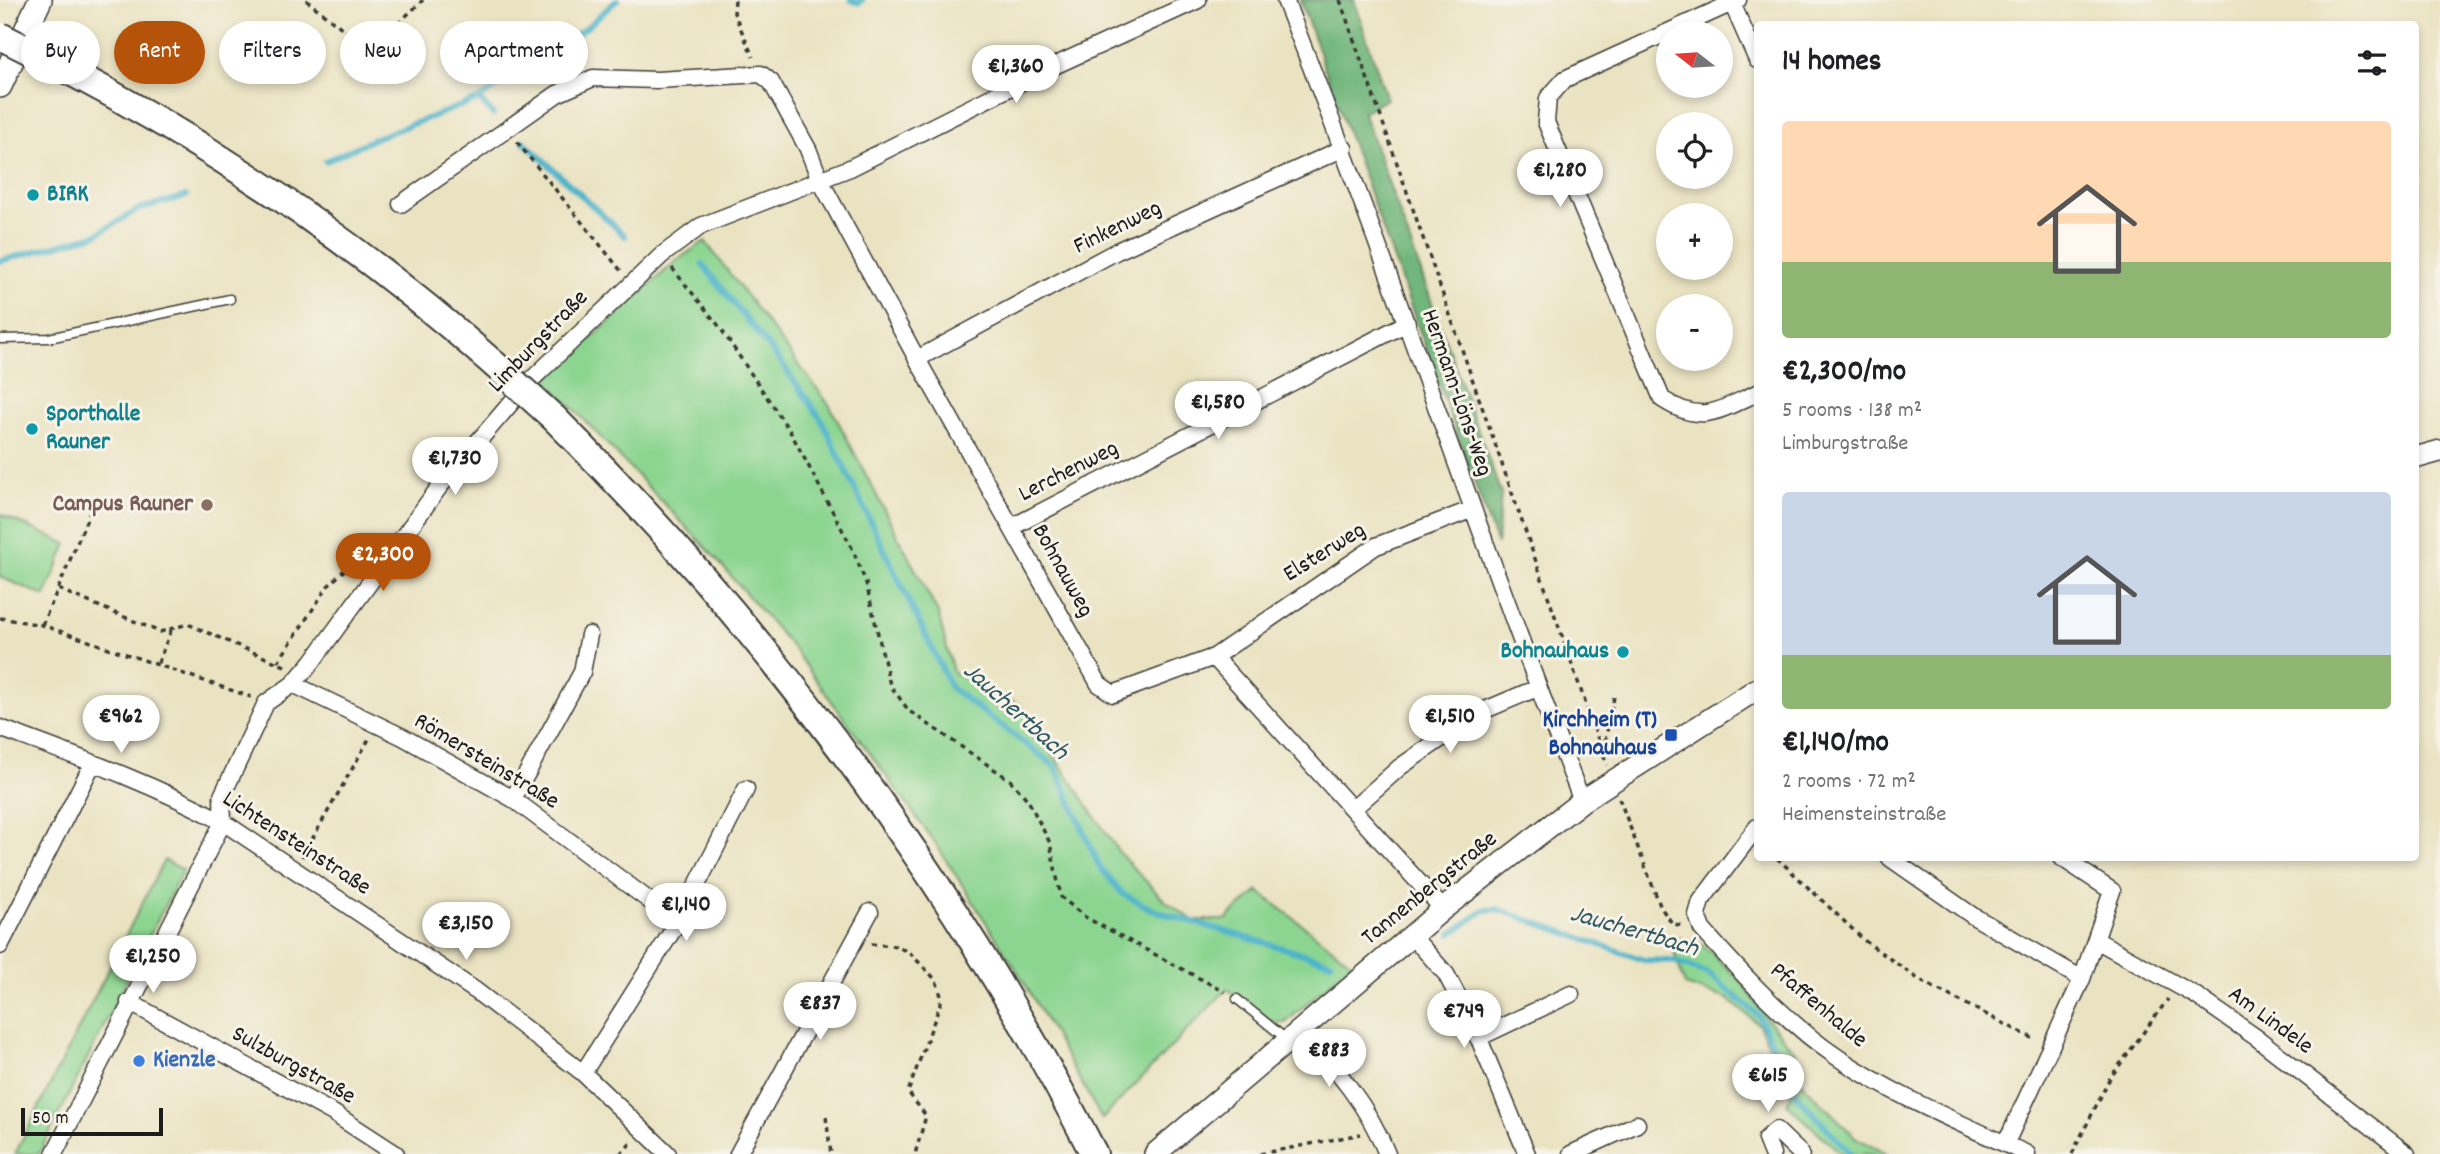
<!DOCTYPE html>
<meta charset="utf-8">
<style>
:root{--surface:#fff;--page:#f2f2f2;--text:#202124;--muted:#757577;--accent:#b45309}
body{margin:0;font-family:Dekko,sans-serif;background:var(--page);color:var(--text);height:100vh;display:flex;flex-direction:column;font-size:26px;white-space:nowrap}
*{box-sizing:border-box;margin:0}
p{font-size:23px;color:var(--muted)}
.icon{flex:none;width:38px;height:38px;fill:none;stroke:currentColor;stroke-width:2;stroke-linecap:round;stroke-linejoin:round}
.map{position:relative;flex:1;overflow:hidden}
.side{position:absolute;left:1754px;top:21px;width:665px;height:840px;display:flex;flex-direction:column;background:var(--surface);border-radius:7px;box-shadow:0 4px 10px #0003}
.side>*{flex:none}
.guide{position:absolute;left:21px;top:21px;width:665px;height:63px;display:flex;gap:14px}
.needle{width:46px;rotate:287deg}
.fabs{position:absolute;left:1656px;top:21px;display:grid;gap:14px}
.fabs a{display:grid;place-items:center;width:77px;height:77px;border-radius:50%;background:var(--surface);box-shadow:0 4px 10px #0003;font-size:35px}
.scale{position:absolute;left:21px;bottom:18px;width:142px;box-sizing:border-box;padding-left:7px;border:4px solid #1c1c1c;border-top:0;font-size:19px;line-height:24px;white-space:nowrap;color:#1c1c1c;-webkit-text-stroke:5px #f7f3e8;paint-order:stroke}
.price{position:absolute;translate:-50% -60px;padding:0 16px;border-radius:24px;background:#fff;color:#222;font-size:23px;line-height:46px;filter:drop-shadow(0 2px 4px #0008)}
.price::after{content:'';position:absolute;left:50%;top:42px;width:21px;height:16px;margin-left:-10px;background:inherit;clip-path:polygon(0 0,100% 0,50% 100%)}
.price.current{background:var(--accent);color:#fff}
ul{padding:0;list-style:none}
li{display:grid;align-content:center;gap:14px;height:371px;padding:0 28px}
li span{display:grid;place-items:center;height:217px;border-radius:7px;color:#555}
li>.icon{margin-inline-start:auto}
span .icon{width:126px;height:126px;fill:#fffc;stroke-width:1}
li b{font-size:30px}
h2{display:flex;justify-content:space-between;align-items:center;height:84px;padding:0 28px;font-size:30px}
.chip{padding:0 24px;border-radius:32px;background:var(--surface);box-shadow:0 4px 10px #0003;font-size:24px;line-height:63px}
.chip.current{background:var(--accent);color:#fff}
.map>svg:first-child{display:block}
.green{fill:#8cd591;stroke:#547856;stroke-width:2}
.forest{fill:#71b67b;stroke:#46694c;stroke-width:2}
.lines{fill:none;stroke-linecap:round;stroke-linejoin:round}
.stream{stroke:#4bb3ca;stroke-width:6}
.service-casing{stroke:#3b3a35;stroke-width:11}
.minor-casing{stroke:#3b3a35;stroke-width:19}
.tertiary-casing{stroke:#3b3a35;stroke-width:24}
.secondary-casing{stroke:#3b3a35;stroke-width:26}
.primary-casing{stroke:#3b3a35;stroke-width:30}
.path{stroke:#3b3a35;stroke-width:3.5;stroke-dasharray:5 5;stroke-linecap:butt}
.service{stroke:#fff;stroke-width:8}
.minor{stroke:#fff;stroke-width:16}
.tertiary{stroke:#fff;stroke-width:21}
.secondary{stroke:#fff;stroke-width:23}
.primary{stroke:#fff;stroke-width:26}
.primary-bridge-casing{stroke:#3b3a35;stroke-width:30;stroke-linecap:butt}
.primary-bridge{stroke:#fff;stroke-width:26}
.culture-dot{fill:#0f9aa8;stroke:#f7f3e8;stroke-width:2.5}
.education-dot{fill:#8d6e63;stroke:#f7f3e8;stroke-width:2.5}
.transit-dot{fill:#1a4fb4;stroke:#f7f3e8;stroke-width:2.5}
.shop-dot{fill:#3f7fe0;stroke:#f7f3e8;stroke-width:2.5}
.labels{text-anchor:middle;dominant-baseline:central;stroke-width:6;stroke-linejoin:round;paint-order:stroke}
.culture-label{font-size:24px;font-weight:bold;fill:#0d838f;stroke:#f7f3e8;text-anchor:start}
.street-label{font-size:24px;fill:#1c1c1c;stroke:#f7f3e8}
.education-label{font-size:24px;font-weight:bold;fill:#785e54;stroke:#f7f3e8;text-anchor:end}
.transit-label{font-size:24px;font-weight:bold;fill:#164399;stroke:#f7f3e8;text-anchor:end}
.shop-label{font-size:24px;font-weight:bold;fill:#366cbe;stroke:#f7f3e8;text-anchor:start}
.water-label{font-size:26px;font-style:italic;fill:#2f5862;stroke:#f7f3e8}
</style>
<div class="map">
<svg width="2440" height="1154" viewBox="0 0 2440 1154">
<rect width="100%" height="100%" fill="#f7f3e8"/>
<filter id="ink" filterUnits="userSpaceOnUse"><feTurbulence type="fractalNoise" baseFrequency=".0143" numOctaves="2"/><feDisplacementMap in="SourceGraphic" scale="14" xChannelSelector="R" yChannelSelector="G"/><feConvolveMatrix kernelMatrix="1 2 1 2 8 2 1 2 1" color-interpolation-filters="sRGB"/></filter>
<filter id="wash" filterUnits="userSpaceOnUse"><feTurbulence type="fractalNoise" baseFrequency=".00686" numOctaves="4" result="noise"/><feDisplacementMap in="SourceGraphic" scale="28" xChannelSelector="R" yChannelSelector="G"/><feGaussianBlur stdDeviation="1.57" result="paint"/><feColorMatrix in="noise" values="0 0 0 0 0 0 0 0 0 0 0 0 0 0 0 0 0 1.4 0 .05"/><feComposite in="paint" operator="in"/></filter>
<g filter="url(#wash)">
<rect width="100%" height="100%" fill="#eae3c2"/>
<path class="green" d="M705,241L830,406L938,613L953,672L1020,705L1121,855L1164,900L1193,920H1225L1258,891L1352,963L1285,1023L1273,1022L1227,989L1102,1119L1021,977L936,844L792,647L711,553L546,380L676,261Z
M0,514L67,544L45,596L0,577Z
M164,860L183,870L39,1154H15Z
M1669,936L1702,944L1742,982L1766,1018L1796,1053L1799,1080L1856,1138L1888,1154H1842L1787,1104L1792,1094L1759,1025L1728,999L1685,985Z"/>
<path class="forest" d="M1300,0H1354L1387,99L1363,112L1501,494L1497,545Z"/>
<g class="lines">
<path class="stream" d="M851,0L859,3L862,0
M479,99L493,114
M523,141L625,236
M326,161L378,137L479,99L587,27L617,0
M0,261L95,235L139,209L186,196
M702,264L780,361L821,419L951,688L1055,766L1099,866L1123,894L1155,911L1331,962
M1451,934L1484,910L1497,909L1644,960L1673,961L1709,974L1758,1015L1799,1098L1851,1154"/>
</g>
</g>
<g filter="url(#ink)">
<g class="lines">
<g class="service-casing">
<path id="service" d="M0,339L49,338L230,299
M1237,999L1286,1039"/>
</g>
<g class="minor-casing">
<path id="minor" d="M1285,0C1390,265 1478,536 1582,801
M1738,0L1732,3L1757,60
M1732,3L1565,79L1548,98L1546,122L1662,399C1702,425 1717,411 1757,393
M401,204L557,94L593,78L657,80L761,74L771,82L808,149L820,180L917,359L1099,684L1113,694L1214,657L1443,909
M917,359L1117,251L1344,148
M1012,527L1407,323
M1214,657L1376,546L1473,509
M293,684L403,737L513,799L678,922
M0,728C75,756 152,783 223,822L476,991L583,1073L668,1154
M513,799L582,672L589,635
M1354,808L1400,767L1478,713L1537,688
M1757,827L1701,901L1697,915L1702,929C1742,974 1788,1024 1837,1057C1896,1097 1963,1124 2027,1154
M1890,858L1973,916L2082,979
M1412,936L1446,974L1474,1027L1527,1154
M2096,940L2195,995L2257,1038L2407,1154
M0,946L93,763
M129,1002L333,1113L396,1154
M1301,1031C1336,1069 1368,1105 1387,1154
M1478,1038L1571,994
M583,1073L678,922L746,789
M2006,1143L2082,979L2112,891L2062,858
M54,1154L223,822L222,796L266,703L293,684L312,662L440,486L528,383L662,255L701,226L850,168L1043,71L1198,0
M738,1154L870,912
M1571,1154L1637,1124
M1772,1154L1766,1139L1776,1130L1801,1154"/>
</g>
<g class="tertiary-casing">
<path id="tertiary" d="M2415,458L2440,451
M1155,1154L1443,909L1582,801L1757,689"/>
</g>
<g class="secondary-casing">
<path id="secondary" d="M0,86L40,0"/>
</g>
<g class="primary-casing">
<path id="primary" d="M56,64C214,146 360,245 494,364
M554,418C772,635 953,881 1094,1154"/>
</g>
<path class="path" d="M306,0L370,50L423,0
M735,0L734,13L753,57
M1340,0L1607,765
M517,142L622,272
M672,268L719,326L791,433L852,548L866,583L890,685L909,711L1010,780L1028,800L1050,843L1061,897L1085,917L1225,992
M58,589L89,514
M0,618L42,625L251,697
M42,625L58,589L160,632L188,624L287,667
M278,662L328,586L358,557
M158,663L172,628
M1603,751L1614,697
M1619,798L1661,908L1672,923L1685,927
M302,857L369,739
M1777,858L1865,941L1921,981L2036,1040
M871,944L895,946L909,952L936,980L942,999L908,1092L926,1116L915,1154
M826,1117L831,1154
M620,1154L631,1143
M1260,1154L1361,1134
M2072,1154L2110,1078L2168,999"/>
<use href="#service" class="service"/>
<use href="#minor" class="minor"/>
<use href="#tertiary" class="tertiary"/>
<use href="#secondary" class="secondary"/>
<use href="#primary" class="primary"/>
<g class="primary-bridge-casing">
<path id="primary-bridge" d="M0,36L56,64
M494,364L554,418"/>
</g>
<use href="#primary-bridge" class="primary-bridge"/>
</g>
</g>
<g class="culture-dot">
<circle cx="33" cy="195" r="7"/>
<circle cx="32" cy="429" r="7"/>
<circle cx="1623" cy="652" r="7"/>
</g>
<circle class="education-dot" cx="207" cy="505" r="7"/>
<rect class="transit-dot" x="1664" y="728" width="14" height="14" rx="3.5"/>
<circle class="shop-dot" cx="139" cy="1061" r="7"/>
<g class="labels">
<g class="culture-label">
<text x="47" y="195">BIRK</text>
<text x="46" y="415">Sporthalle<tspan x="46" dy="28">Rauner</tspan></text>
<text x="1609" y="652" text-anchor="end">Bohnauhaus</text>
</g>
<g class="street-label">
<text transform="translate(1118 228) rotate(-26)">Finkenweg</text>
<text transform="translate(539 342) rotate(-46)">Limburgstraße</text>
<text transform="translate(1456 393) rotate(71)">Hermann-Löns-Weg</text>
<text transform="translate(1069 472) rotate(-27)">Lerchenweg</text>
<text transform="translate(1325 553) rotate(-32)">Elsterweg</text>
<text transform="translate(1062 571) rotate(61)">Bohnauweg</text>
<text transform="translate(486 762) rotate(31)">Römersteinstraße</text>
<text transform="translate(296 844) rotate(33)">Lichtensteinstraße</text>
<text transform="translate(1430 889) rotate(-39)">Tannenbergstraße</text>
<text transform="translate(1818 1006) rotate(40)">Pfaffenhalde</text>
<text transform="translate(2270 1021) rotate(36)">Am Lindele</text>
<text transform="translate(293 1066) rotate(29)">Sulzburgstraße</text>
</g>
<g class="education-label">
<text x="193" y="505">Campus Rauner</text>
</g>
<g class="transit-label">
<text x="1657" y="721">Kirchheim (T)<tspan x="1657" dy="28">Bohnauhaus</tspan></text>
</g>
<g class="shop-label">
<text x="153" y="1061">Kienzle</text>
</g>
<g class="water-label">
<text transform="translate(1015 712) rotate(42)">Jauchertbach</text>
<text transform="translate(1634 932) rotate(16)">Jauchertbach</text>
</g>
</g>
</svg>
<div class="fabs">
<a><svg class="needle" viewBox="-14 -14 28 28"><path d="M0-13l5 13h-10z" fill="#e53935"/><path d="M0 13l5-13h-10z" fill="#757577"/></svg></a>
<a><svg class="icon" aria-label="locate" viewBox="0 0 24 24"><circle cx="12" cy="12" r="6"/><path d="M12 2v4M12 18v4M2 12h4M18 12h4"/></svg></a>
<a>+</a>
<a>−</a>
</div>
<div class="scale">50 m</div>
<b class="price" style="left:1016px;top:105px">€1,360</b>
<b class="price" style="left:1560px;top:209px">€1,280</b>
<b class="price" style="left:1218px;top:441px">€1,580</b>
<b class="price" style="left:455px;top:497px">€1,730</b>
<b class="price current" style="left:383px;top:593px">€2,300</b>
<b class="price" style="left:121px;top:755px">€962</b>
<b class="price" style="left:1450px;top:755px">€1,510</b>
<b class="price" style="left:686px;top:943px">€1,140</b>
<b class="price" style="left:466px;top:962px">€3,150</b>
<b class="price" style="left:153px;top:995px">€1,250</b>
<b class="price" style="left:820px;top:1042px">€837</b>
<b class="price" style="left:1464px;top:1050px">€749</b>
<b class="price" style="left:1329px;top:1089px">€883</b>
<b class="price" style="left:1768px;top:1114px">€615</b>
<div class="guide">
<a class="chip">Buy</a>
<a class="chip current">Rent</a>
<a class="chip">Filters</a>
<a class="chip">New</a>
<a class="chip">Apartment</a>
</div>
<section class="side">
<h2>14 homes<svg class="icon" aria-label="filters" viewBox="0 0 24 24"><path d="M4 7h16M4 17h16"/><circle cx="9" cy="7" r="2"/><circle cx="15" cy="17" r="2"/></svg></h2>
<ul>
<li><span style="background:linear-gradient(#ffd9b3 65%,#8fb573 0)"><svg class="icon" aria-label="home" viewBox="0 0 24 24"><path d="M3 11l9-7 9 7M6 9v11h12V9"/></svg></span><div><b>€2,300/mo</b><p>5 rooms · 138 m²</p><p>Limburgstraße</p></div></li>
<li><span style="background:linear-gradient(#c9d6e8 75%,#8fb573 0)"><svg class="icon" aria-label="home" viewBox="0 0 24 24"><path d="M3 11l9-7 9 7M6 9v11h12V9"/></svg></span><div><b>€1,140/mo</b><p>2 rooms · 72 m²</p><p>Heimensteinstraße</p></div></li>
</ul>
</section>
</div>
